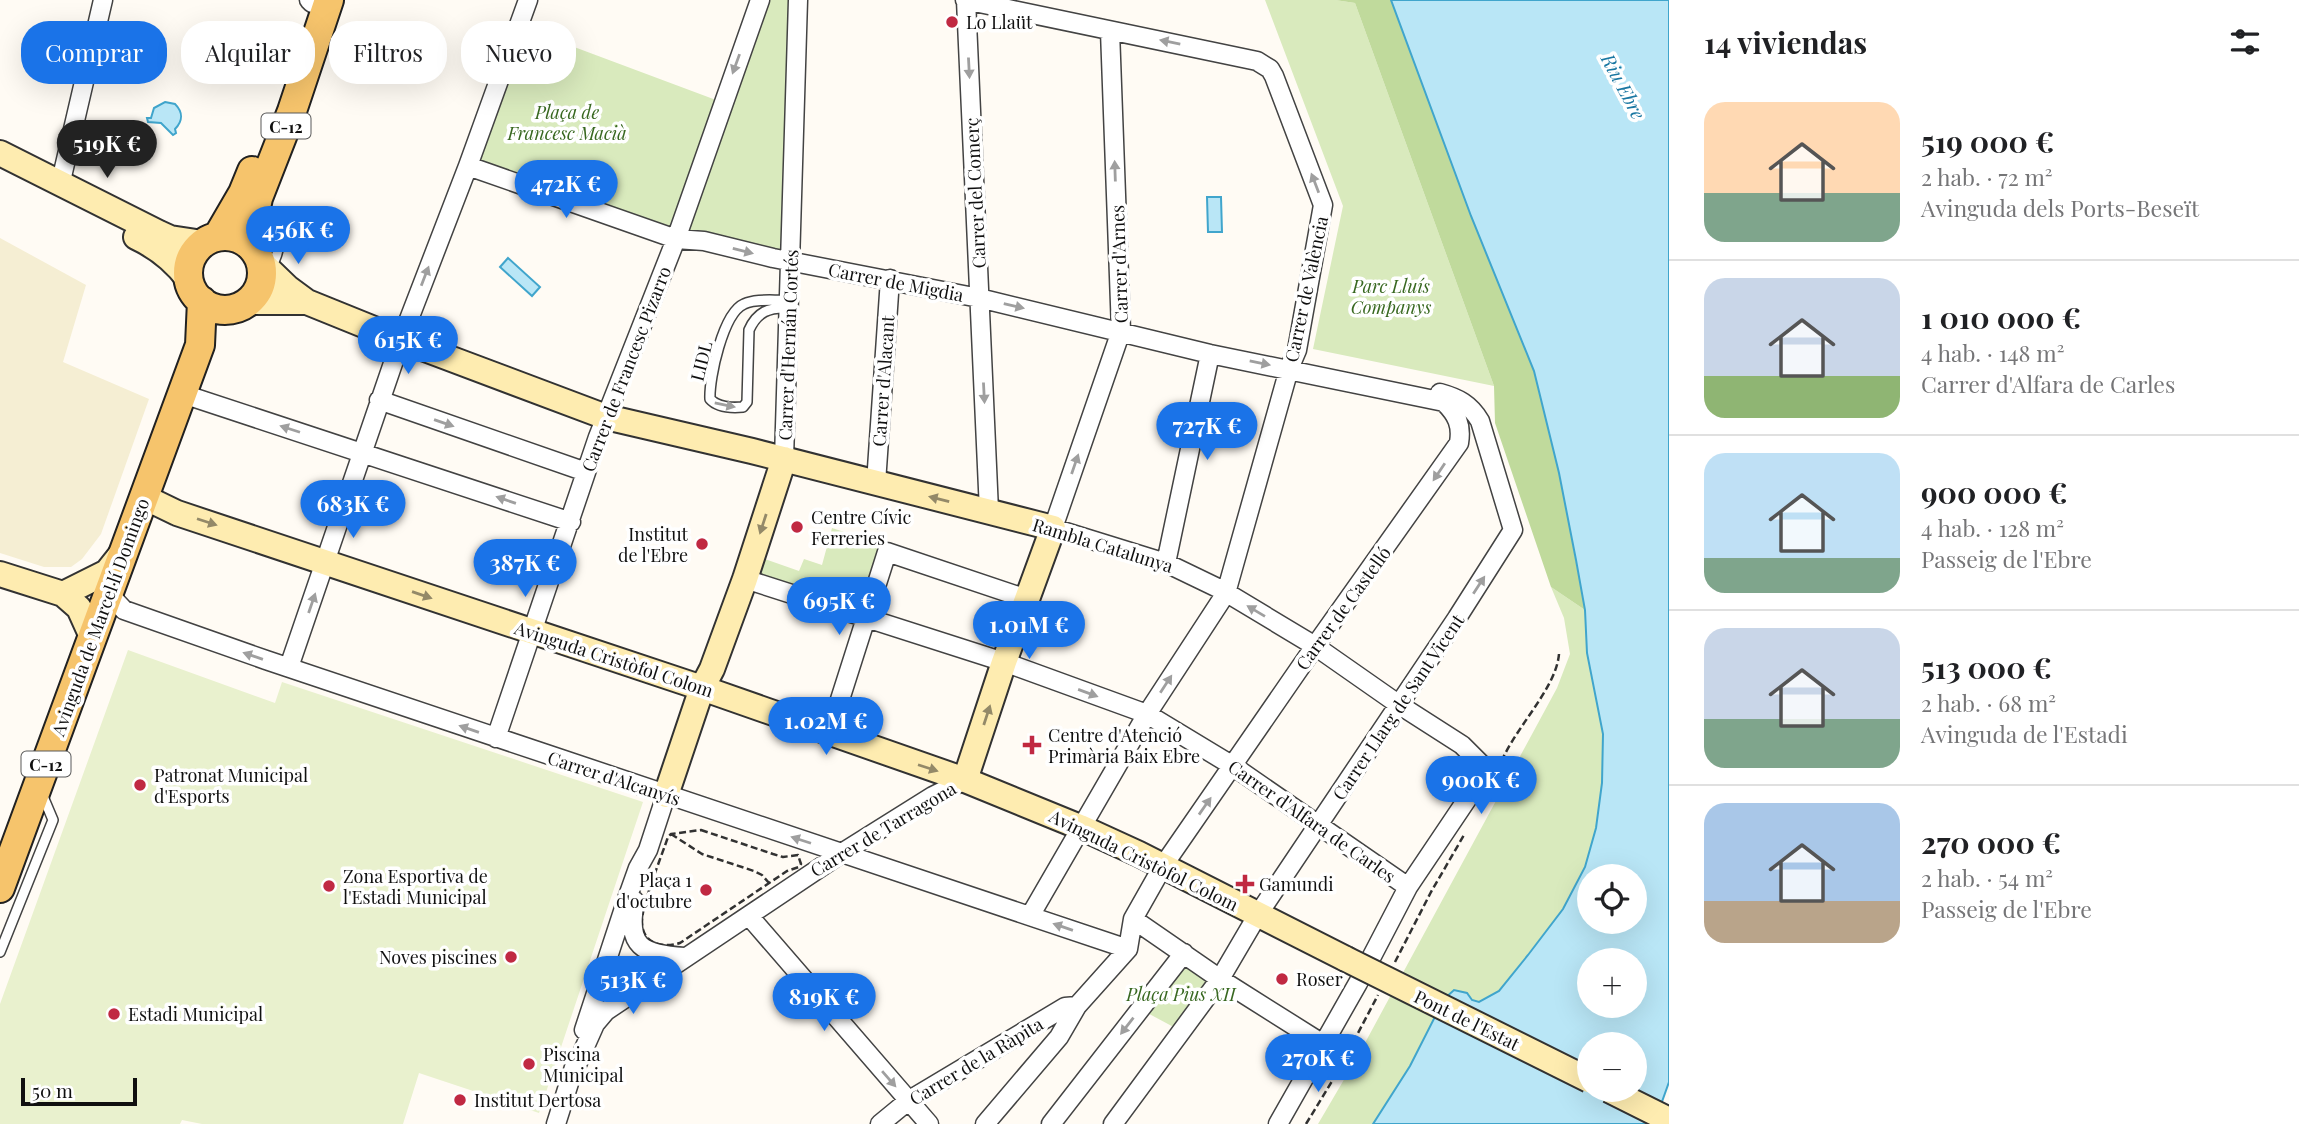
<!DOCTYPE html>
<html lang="es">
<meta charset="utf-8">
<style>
:root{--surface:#fff;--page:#f2f2f2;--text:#202124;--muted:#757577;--line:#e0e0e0;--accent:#1a73e8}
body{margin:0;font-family:"Playfair Display",serif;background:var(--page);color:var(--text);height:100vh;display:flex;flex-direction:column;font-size:26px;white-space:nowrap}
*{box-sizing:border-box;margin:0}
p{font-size:23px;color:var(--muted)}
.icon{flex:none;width:38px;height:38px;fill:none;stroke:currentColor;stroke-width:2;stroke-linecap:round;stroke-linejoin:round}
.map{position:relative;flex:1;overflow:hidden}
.panel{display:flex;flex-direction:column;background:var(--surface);width:630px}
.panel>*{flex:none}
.guide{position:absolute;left:21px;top:21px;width:665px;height:63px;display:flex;gap:14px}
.fabs{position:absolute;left:1577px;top:864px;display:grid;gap:14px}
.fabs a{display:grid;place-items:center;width:70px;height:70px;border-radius:50%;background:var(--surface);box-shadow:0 7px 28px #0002;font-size:35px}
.scale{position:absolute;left:21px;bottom:18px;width:116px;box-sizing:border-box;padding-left:7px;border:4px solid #101010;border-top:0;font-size:19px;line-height:24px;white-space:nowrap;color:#101010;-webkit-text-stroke:5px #fff;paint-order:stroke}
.price{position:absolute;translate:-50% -60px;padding:0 16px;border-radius:24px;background:var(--accent);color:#fff;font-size:23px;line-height:46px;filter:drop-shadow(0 2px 4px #0008)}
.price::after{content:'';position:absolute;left:50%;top:42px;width:21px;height:16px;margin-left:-10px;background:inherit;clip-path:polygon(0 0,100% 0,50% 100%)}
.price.active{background:#222;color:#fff}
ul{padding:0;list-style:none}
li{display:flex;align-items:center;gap:21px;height:175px;padding:0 35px}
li+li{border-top:2px solid var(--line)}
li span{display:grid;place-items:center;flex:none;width:196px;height:140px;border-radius:21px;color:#555}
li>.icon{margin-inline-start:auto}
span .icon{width:84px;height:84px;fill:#fffc;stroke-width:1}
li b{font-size:30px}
h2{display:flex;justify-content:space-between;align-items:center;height:84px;padding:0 35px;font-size:30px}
.tag{padding:0 24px;border-radius:28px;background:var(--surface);box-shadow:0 7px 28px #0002;font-size:24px;line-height:63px}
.tag.active{background:var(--accent);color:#fff}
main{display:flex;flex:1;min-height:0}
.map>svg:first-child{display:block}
.farmland{fill:#f5eed3}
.green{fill:#d9eabd}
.forest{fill:#c0da9c}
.pitch{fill:#e9f1ce}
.water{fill:#b9e6f6;stroke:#40a5cc;stroke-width:2;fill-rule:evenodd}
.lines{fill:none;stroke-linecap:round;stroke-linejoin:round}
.lane-casing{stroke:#434343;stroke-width:12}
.street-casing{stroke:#434343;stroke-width:21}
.secondary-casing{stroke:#323232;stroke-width:28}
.primary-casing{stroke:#212121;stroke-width:32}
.path{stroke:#323232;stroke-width:2.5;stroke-dasharray:7 3.5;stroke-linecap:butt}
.lane{stroke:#fff;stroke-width:9}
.street{stroke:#fff;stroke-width:18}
.secondary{stroke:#feecb0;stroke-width:24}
.primary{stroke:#f6c46c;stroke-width:28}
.secondary-bridge-casing{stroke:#323232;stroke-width:28;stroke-linecap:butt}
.secondary-bridge{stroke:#feecb0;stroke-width:24}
.oneway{fill:#9f9f9f}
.oneway2{fill:#938968}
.poi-dot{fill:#c02942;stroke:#fff;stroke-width:2.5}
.labels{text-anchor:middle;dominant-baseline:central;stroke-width:7;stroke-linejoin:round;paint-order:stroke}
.shield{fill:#fff;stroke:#585858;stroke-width:2}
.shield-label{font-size:16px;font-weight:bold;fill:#101010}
.poi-label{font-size:18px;fill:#101010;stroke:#fff;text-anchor:start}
.park-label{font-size:18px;font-style:italic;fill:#386820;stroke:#fff}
.street-label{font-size:18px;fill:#101010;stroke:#fff}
.water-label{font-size:19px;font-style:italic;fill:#1977a2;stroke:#fff}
</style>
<main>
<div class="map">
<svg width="1669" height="1124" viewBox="0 0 1669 1124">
<rect width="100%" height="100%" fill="#fffbf4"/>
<path class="farmland" d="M0,238L86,285L63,362L149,399L101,534L82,559L71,567H44L0,553Z"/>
<path class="green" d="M761,0H798L790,261L704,241L468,166L518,26L716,100Z
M1265,0H1335L1355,3L1494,386L1313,349L1343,206Z
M832,528L884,545L861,611L767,581L758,569L759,557L799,571L804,559L822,565Z
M1551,587L1585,610L1587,653L1603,734L1602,783L1596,828L1585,867L1563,909L1499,991L1479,1002L1444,999L1410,1066L1373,1124H1318L1359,1054L1557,688L1570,654L1564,618Z
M1184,953L1220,979L1181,1031L1140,1009Z"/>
<path class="forest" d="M1335,0H1391L1471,216L1534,371L1559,473L1585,610L1551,587L1495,423L1494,386L1355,3Z"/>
<path class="pitch" d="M128,650L275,703L282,682L643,802L539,1113L419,1073L403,1124H202L182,1120L180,1124H0V1004Z"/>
<path class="water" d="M1391,0H1669V1082L1654,1124H1373L1410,1066L1444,999L1454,990L1467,993L1472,1000L1479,1002L1499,991L1528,955L1563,909L1585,867L1596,828L1602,783L1603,734L1587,653L1585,610L1576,560L1559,473L1534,371L1471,216ZM1589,877H1634V922H1589ZM1589,961H1634V1006H1589ZM1589,1045H1634V1090H1589Z
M165,102L175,104C183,112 183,121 175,129L176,133L173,135L161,123L148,122L147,118H151L154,108Z
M1207,197H1221L1222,232H1208Z
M508,258L540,287L532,296L500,267Z"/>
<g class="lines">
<g class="lane-casing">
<path id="lane" d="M258,290C275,258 294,242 258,215
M788,308C769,307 757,312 749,330L747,402L743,407C732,408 717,407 710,399C709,378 723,313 744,304C757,298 775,301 788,300
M0,952L53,820L42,794"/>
</g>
<g class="street-casing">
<path id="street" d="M309,0L312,3
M965,0L1257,61L1270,69L1274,76L1323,205L1297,350L1289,369L1226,593L1147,714L1030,916
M966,0L989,511
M1110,31L1121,331L1053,528L1166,563L1222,590L1315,646L1398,704L1462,745L1481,764L1480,780L1408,887L1358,983L1278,1124
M468,166L676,239L704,241L773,258L979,298L1210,354L1444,402C1457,415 1462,425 1459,443L1315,646L1163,866L1133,919L1128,949
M61,181L103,0
M183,394L571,522
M379,400L586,472
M784,459L798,0
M876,483L890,279
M1166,563L1210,354
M745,579L1004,662L1147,714L1233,766L1408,887
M108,593L124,610L266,660L1128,949
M289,667L401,340L468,166L528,0
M829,734L887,552L1027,599
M496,738L598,437L676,239L760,0
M635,901C626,947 642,954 684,957
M749,916L929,1124
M1133,919L1220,979L1323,1044
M584,1030L628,896L638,868L648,850L666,795
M575,1069L595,1024L606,1011L842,853L933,796L965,780
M556,1124L576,1061
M880,1124L908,1101L1065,1007L1077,1006
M985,1124L1059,1037L1077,1006L1128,949
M1051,1124L1184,953
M1113,1124L1220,979L1257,916L1457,618L1513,530L1480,421C1470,404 1458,398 1440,393"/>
</g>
<g class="secondary-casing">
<path id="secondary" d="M0,153L159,233L170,238L203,243
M136,237C157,247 174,260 188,279
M261,262L288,288L307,302L401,340L606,417L752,451L1053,528L1004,662L965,780
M248,302H307
M144,497L177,513L702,688L965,780L1080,827L1139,854L1346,959
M0,574L63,594L79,608L93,639
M63,594L107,572L122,553
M666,795L702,688L712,669L745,579L784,459"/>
</g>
<g class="primary-casing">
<path id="primary" d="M218,236L243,193L252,171
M188 273a37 37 0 1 1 74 0a37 37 0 1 1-74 0Z
M256,253L252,227L258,198L292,111L329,0
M0,888L200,345L202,301"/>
</g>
<path class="path" d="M1498,771C1509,733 1556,691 1559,654
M701,830L773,854L783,857L798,855L801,864L799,867L787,871L680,943C663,948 644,945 642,924C640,909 662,855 668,837L671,834Z
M671,834L702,854L754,871L762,875L769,883
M1395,962L1431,892L1464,835
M1306,1124L1337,1073L1378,995"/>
<use href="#lane" class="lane"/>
<use href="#street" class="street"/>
<use href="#secondary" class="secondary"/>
<use href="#primary" class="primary"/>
<g class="secondary-bridge-casing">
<path id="secondary-bridge" d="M1346,959L1589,1080
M1609,1090L1669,1120"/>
</g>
<use href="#secondary-bridge" class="secondary-bridge"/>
</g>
<defs><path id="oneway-solid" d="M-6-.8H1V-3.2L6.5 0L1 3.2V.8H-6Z" transform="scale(1.75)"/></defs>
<g class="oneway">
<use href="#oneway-solid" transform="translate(1170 42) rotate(-169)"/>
<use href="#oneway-solid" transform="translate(736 64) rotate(110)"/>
<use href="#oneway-solid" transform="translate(969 68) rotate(87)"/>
<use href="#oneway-solid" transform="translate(1115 171) rotate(-92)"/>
<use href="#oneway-solid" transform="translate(1315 183) rotate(-111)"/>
<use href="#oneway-solid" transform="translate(743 251) rotate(14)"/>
<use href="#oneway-solid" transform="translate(425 276) rotate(-69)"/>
<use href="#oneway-solid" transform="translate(1014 306) rotate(13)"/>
<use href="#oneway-solid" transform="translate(1260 363) rotate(11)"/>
<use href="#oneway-solid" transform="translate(984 393) rotate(87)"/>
<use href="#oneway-solid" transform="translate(725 405) rotate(12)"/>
<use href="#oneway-solid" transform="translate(444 423) rotate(19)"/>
<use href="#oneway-solid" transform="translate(290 429) rotate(-162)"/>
<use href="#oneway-solid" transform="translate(1075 464) rotate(-71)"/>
<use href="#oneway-solid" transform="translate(1439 472) rotate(124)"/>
<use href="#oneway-solid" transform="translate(506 500) rotate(-161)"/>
<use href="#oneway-solid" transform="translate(1479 585) rotate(-57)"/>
<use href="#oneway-solid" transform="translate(312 603) rotate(-71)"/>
<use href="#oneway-solid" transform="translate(1256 611) rotate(-149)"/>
<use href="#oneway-solid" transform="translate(253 656) rotate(-161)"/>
<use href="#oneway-solid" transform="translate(1166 684) rotate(-57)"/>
<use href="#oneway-solid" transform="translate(1088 693) rotate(20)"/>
<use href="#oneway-solid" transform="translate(469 729) rotate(-161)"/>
<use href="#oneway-solid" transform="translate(1205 806) rotate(-55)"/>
<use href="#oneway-solid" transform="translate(801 840) rotate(-162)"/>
<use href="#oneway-solid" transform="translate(1063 927) rotate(-161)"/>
<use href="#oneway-solid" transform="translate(1127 1026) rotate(128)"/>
<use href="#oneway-solid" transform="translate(889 1079) rotate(49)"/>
</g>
<g class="oneway2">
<use href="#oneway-solid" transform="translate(939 499) rotate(-166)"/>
<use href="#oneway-solid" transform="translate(207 522) rotate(18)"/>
<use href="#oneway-solid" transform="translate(763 524) rotate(108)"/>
<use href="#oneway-solid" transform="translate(422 595) rotate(19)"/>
<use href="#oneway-solid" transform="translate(987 715) rotate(-72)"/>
<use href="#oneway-solid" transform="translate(928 768) rotate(18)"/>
</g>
<g class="poi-dot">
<circle cx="952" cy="22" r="7"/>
<circle cx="797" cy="527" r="7"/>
<circle cx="702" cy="544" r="7"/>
<path d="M1028.5 734.5h7v7h7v7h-7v7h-7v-7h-7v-7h7z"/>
<circle cx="140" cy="785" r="7"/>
<path d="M1241.5 873.5h7v7h7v7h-7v7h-7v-7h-7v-7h7z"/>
<circle cx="329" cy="886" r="7"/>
<circle cx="706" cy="890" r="7"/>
<circle cx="511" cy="957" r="7"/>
<circle cx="1282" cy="979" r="7"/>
<circle cx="114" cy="1014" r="7"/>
<circle cx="529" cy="1064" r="7"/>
<circle cx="460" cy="1100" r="7"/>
</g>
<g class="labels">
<g class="shield">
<rect x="261.5" y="113.5" width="49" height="25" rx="5"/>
<rect x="21.5" y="751.5" width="49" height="25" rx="5"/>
</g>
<g class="shield-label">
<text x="286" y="126">C-12</text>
<text x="46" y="764">C-12</text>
</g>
<g class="poi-label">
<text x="966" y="22">Lo Llaüt</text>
<text x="811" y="517">Centre Cívic<tspan x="811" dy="21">Ferreries</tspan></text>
<text x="688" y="534" text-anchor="end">Institut<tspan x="688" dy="21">de l'Ebre</tspan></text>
<text x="1048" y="735">Centre d'Atenció<tspan x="1048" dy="21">Primària Baix Ebre</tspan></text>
<text x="154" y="775">Patronat Municipal<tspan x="154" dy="21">d'Esports</tspan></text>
<text x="343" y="876">Zona Esportiva de<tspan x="343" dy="21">l'Estadi Municipal</tspan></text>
<text x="692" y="880" text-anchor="end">Plaça 1<tspan x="692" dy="21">d'octubre</tspan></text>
<text x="1259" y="884">Gamundi</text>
<text x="497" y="957" text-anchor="end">Noves piscines</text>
<text x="1296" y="979">Roser</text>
<text x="128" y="1014">Estadi Municipal</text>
<text x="543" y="1054">Piscina<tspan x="543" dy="21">Municipal</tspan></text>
<text x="474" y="1100">Institut Dertosa</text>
</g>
<g class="park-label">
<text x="567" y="112">Plaça de<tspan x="567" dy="21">Francesc Macià</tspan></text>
<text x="1391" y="286">Parc Lluís<tspan x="1391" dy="21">Companys</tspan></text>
<text x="1181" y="994">Plaça Pius XII</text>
</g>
<g class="street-label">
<text transform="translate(975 193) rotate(-93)">Carrer del Comerç</text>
<text transform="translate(1119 264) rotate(-92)">Carrer d'Arnes</text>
<text transform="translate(896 282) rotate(11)">Carrer de Migdia</text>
<text transform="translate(1306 289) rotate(-78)">Carrer de València</text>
<text transform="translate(788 345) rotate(-88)">Carrer d'Hernán Cortés</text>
<text transform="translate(701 361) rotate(-76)">LIDL</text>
<text transform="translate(626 369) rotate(-69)">Carrer de Francesc Pizarro</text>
<text transform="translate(883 381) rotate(-86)">Carrer d'Alacant</text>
<text transform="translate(1103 545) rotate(17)">Rambla Catalunya</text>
<text transform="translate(1343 608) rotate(-54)">Carrer de Castelló</text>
<text transform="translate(100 617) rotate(-70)">Avinguda de Marcel·lí Domingo</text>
<text transform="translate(614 659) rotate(18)">Avinguda Cristòfol Colom</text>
<text transform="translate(1398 707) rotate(-56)">Carrer Llarg de Sant Vicent</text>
<text transform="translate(614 778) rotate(18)">Carrer d'Alcanyís</text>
<text transform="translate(1312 821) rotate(35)">Carrer d'Alfara de Carles</text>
<text transform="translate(883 829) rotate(-31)">Carrer de Tarragona</text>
<text transform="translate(1144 860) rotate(26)">Avinguda Cristòfol Colom</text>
<text transform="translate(1467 1020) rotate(26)">Pont de l'Estat</text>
<text transform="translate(976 1061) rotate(-31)">Carrer de la Ràpita</text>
</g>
<g class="water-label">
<text transform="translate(1624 86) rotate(62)">Riu Ebre</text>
</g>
</g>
</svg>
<div class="fabs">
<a><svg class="icon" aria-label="locate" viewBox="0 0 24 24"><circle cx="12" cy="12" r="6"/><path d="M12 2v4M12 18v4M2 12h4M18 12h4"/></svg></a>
<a>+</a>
<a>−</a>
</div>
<div class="scale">50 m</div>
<b class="price active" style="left:107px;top:180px">519K €</b>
<b class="price" style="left:566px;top:220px">472K €</b>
<b class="price" style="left:298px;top:266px">456K €</b>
<b class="price" style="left:408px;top:376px">615K €</b>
<b class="price" style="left:1207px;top:462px">727K €</b>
<b class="price" style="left:353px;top:540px">683K €</b>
<b class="price" style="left:525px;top:599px">387K €</b>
<b class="price" style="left:839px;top:637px">695K €</b>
<b class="price" style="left:1029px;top:661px">1.01M €</b>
<b class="price" style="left:826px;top:757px">1.02M €</b>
<b class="price" style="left:1481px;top:816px">900K €</b>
<b class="price" style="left:633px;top:1016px">513K €</b>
<b class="price" style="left:824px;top:1033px">819K €</b>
<b class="price" style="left:1318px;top:1094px">270K €</b>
<div class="guide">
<a class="tag active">Comprar</a>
<a class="tag">Alquilar</a>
<a class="tag">Filtros</a>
<a class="tag">Nuevo</a>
</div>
</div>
<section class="panel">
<h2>14 viviendas<svg class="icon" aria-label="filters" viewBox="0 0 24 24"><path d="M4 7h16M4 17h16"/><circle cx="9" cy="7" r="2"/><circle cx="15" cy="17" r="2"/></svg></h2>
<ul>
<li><span style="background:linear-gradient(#ffd9b3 65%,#7fa58c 0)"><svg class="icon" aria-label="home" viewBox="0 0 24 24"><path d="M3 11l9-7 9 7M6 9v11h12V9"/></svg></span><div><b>519 000 €</b><p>2 hab. · 72 m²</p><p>Avinguda dels Ports-Beseït</p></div></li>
<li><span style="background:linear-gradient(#c9d6e8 70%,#8fb573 0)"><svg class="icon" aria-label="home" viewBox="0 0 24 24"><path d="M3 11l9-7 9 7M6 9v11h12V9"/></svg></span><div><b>1 010 000 €</b><p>4 hab. · 148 m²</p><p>Carrer d'Alfara de Carles</p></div></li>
<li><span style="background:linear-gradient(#bfe0f5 75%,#7fa58c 0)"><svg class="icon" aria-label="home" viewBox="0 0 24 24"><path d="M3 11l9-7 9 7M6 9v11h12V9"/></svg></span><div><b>900 000 €</b><p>4 hab. · 128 m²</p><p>Passeig de l'Ebre</p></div></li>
<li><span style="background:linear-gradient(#c9d6e8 65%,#7fa58c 0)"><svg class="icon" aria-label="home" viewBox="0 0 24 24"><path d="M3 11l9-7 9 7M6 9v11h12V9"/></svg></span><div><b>513 000 €</b><p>2 hab. · 68 m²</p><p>Avinguda de l'Estadi</p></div></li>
<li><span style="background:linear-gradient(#a9c7e8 70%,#b9a48a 0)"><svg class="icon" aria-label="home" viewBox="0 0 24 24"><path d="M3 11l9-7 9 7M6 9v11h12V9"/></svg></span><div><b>270 000 €</b><p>2 hab. · 54 m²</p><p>Passeig de l'Ebre</p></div></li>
</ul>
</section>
</main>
